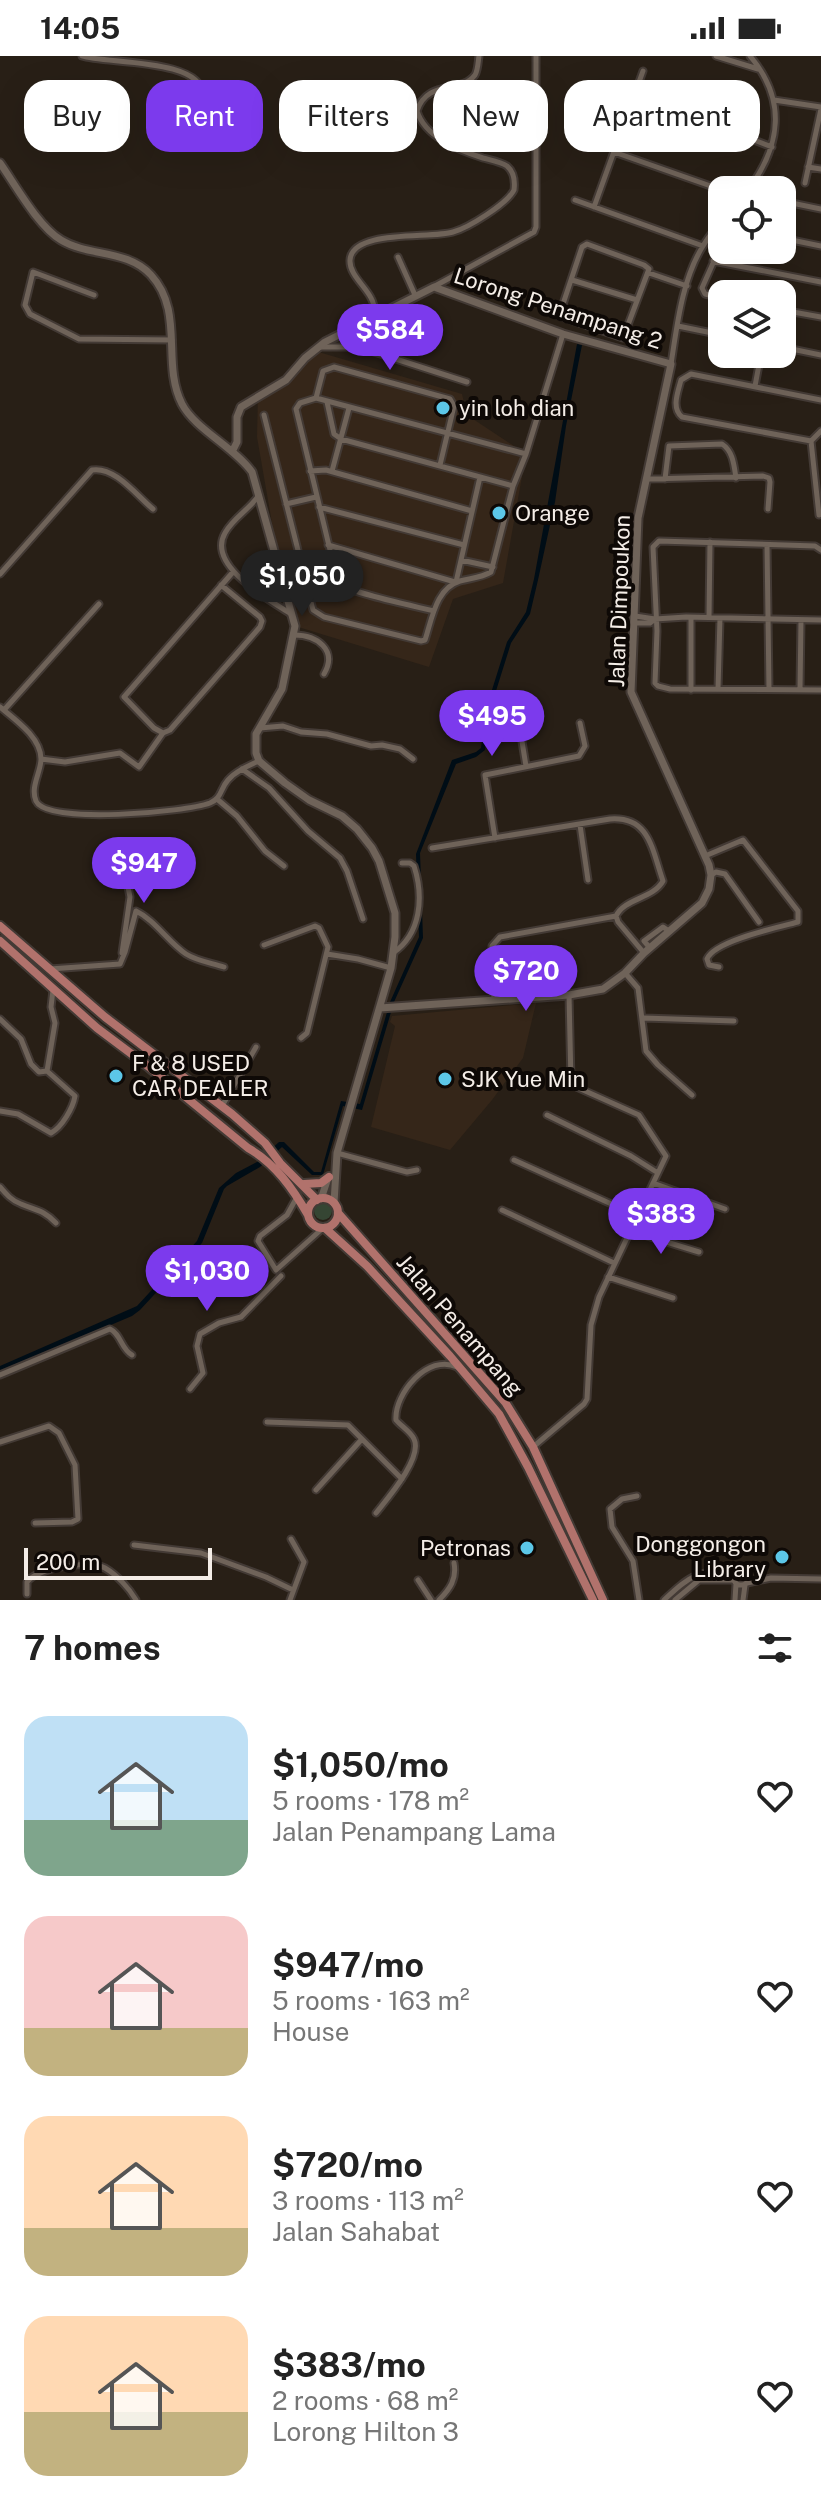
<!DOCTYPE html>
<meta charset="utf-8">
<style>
:root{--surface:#fff;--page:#f2f2f2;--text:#222;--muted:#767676;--accent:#7c3aed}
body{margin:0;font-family:"Public Sans",sans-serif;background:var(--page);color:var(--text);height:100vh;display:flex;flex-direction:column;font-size:30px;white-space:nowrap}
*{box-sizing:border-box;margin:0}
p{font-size:26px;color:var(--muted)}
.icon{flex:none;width:44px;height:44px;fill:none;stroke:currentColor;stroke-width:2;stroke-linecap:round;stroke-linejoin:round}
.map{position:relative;height:1544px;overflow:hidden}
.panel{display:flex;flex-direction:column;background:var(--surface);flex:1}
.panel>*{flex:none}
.top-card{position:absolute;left:24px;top:24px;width:774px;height:72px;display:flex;gap:16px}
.tools{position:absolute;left:708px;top:120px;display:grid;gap:16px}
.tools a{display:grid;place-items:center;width:88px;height:88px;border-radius:16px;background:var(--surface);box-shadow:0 8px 32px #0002;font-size:40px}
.scale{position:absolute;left:24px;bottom:20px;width:188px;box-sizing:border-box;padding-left:8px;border:4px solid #f4ede7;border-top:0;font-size:22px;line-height:28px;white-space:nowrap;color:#f4ede7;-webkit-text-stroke:6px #0e0906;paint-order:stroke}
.price{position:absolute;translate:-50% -68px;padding:0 18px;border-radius:28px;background:var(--accent);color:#fff;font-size:26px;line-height:52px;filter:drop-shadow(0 2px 4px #0008)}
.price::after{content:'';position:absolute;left:50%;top:48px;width:24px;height:18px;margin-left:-12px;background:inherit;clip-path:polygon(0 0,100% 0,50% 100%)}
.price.on{background:#222;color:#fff}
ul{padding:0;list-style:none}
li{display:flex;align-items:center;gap:24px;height:200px;padding:0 24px}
li span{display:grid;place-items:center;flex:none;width:224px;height:160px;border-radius:24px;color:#555}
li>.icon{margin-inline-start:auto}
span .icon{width:96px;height:96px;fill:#fffc;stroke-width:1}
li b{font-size:34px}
h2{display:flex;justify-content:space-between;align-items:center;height:96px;padding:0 24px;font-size:34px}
.chip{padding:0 28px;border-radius:24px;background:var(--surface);box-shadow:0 8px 32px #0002;font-size:28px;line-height:72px}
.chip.on{background:var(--accent);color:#fff}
.status{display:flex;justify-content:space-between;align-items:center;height:56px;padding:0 40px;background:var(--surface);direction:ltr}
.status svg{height:22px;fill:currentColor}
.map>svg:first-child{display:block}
.built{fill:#352619}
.green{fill:#354533}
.water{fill:#000d16}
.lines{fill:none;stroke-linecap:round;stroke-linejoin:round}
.street-casing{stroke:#433a35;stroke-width:9}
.secondary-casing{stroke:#433a35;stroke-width:11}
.primary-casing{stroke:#433a35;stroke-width:12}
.street{stroke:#6f6359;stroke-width:5}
.secondary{stroke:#6f6359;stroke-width:7}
.primary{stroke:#b1726c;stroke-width:8}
.poi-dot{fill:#5cc7e8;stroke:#0e0906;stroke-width:3}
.labels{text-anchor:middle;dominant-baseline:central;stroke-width:8;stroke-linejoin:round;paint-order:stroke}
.street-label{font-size:22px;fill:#f4ede7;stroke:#0e0906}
.poi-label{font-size:22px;fill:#f4ede7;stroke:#0e0906;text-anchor:start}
</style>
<div class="status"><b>14:05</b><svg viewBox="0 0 49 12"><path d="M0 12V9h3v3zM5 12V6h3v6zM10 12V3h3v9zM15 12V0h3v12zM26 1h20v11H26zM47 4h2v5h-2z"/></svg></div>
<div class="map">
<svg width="821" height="1544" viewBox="0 0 821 1544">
<rect width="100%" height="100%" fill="#281f16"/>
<path class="built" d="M315,295L462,338L467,359L526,398L503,527L453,543L429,611L295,570L280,513L257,381L258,339L286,324Z
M536,947L523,1002L492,1044L450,1094L371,1071L395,970L390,966L392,960Z"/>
<path class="green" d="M314 1155a9 9 0 1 1 18 0a9 9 0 1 1-18 0Z"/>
<path class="water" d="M577,288L582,289L566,370L555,446L538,524L530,558L511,587L490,654L485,694L476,701L456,708L420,797L423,882L394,946L362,1054L343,1050L323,1119H312L282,1091L260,1111L227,1130L224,1133L202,1187L140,1254L132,1260L0,1316V1310L137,1250L197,1185L219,1132L236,1117L257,1106L279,1086H284L314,1116H321L341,1045L360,1048L390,946L419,881L416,798L452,704L476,696L481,692L486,653L507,586L526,556L534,523Z"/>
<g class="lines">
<g class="street-casing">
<path id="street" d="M82,0C105,8 202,2 203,39C203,52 195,61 198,76
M716,0L758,13
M635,38L772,91
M774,44L821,51
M491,45L536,68
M614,96L722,134
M808,111L821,113
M805,127L821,53
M748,134C781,90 787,44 750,0
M575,144L703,190
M782,145L821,153
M594,151L643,15
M782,182L821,190
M722,187L702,232L705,238L722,242
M587,188L644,209L649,213L623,282L559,260L582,191Z
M398,201L415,239
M713,205L821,226
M649,217L687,230
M572,224L637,244
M435,230L534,176L536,171V0
M94,239L33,216L25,249L30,258L79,283L172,284
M782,254L821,261
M376,260C375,254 374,247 371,242C365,230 349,218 350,204C352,173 431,183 453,176C468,172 507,148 514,134C515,126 514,116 507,110C501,106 490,104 483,102C458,94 425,81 417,55C427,23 461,38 475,19C478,14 478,6 479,0
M678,270L722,279
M320,291H349L371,295L467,326
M782,291L821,299
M671,308C677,270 682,223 703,190C708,181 716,172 722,164
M755,330L761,298
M316,342L323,315L334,311L450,343L454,350L440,409
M327,346L334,378L341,383L513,430
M264,359L313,554L324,561L421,585L425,584C432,563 436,532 460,525C471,522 481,522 491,516L513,430L526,398L563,278
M811,385L682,361C671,352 678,336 681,324L691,318L821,344
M811,385L819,459
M811,385L821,375
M310,415L326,414L472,455
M332,415L349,352
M647,423L763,420L769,422L770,426L768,453
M665,423L669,390L722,388C733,395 734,409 736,422
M259,439C250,453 233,462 225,477C206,510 270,544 291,558
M286,448L316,441
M319,451L464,489
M328,489L455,526
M767,489L769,633
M821,494L815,490L659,485L653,491L657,575L655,627L658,630L670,633L821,634
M461,504L493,511
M280,513L301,511
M0,518L92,414C115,410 137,440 153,453
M456,526L480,421
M434,555C414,550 350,537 338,527L296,353L300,347L316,342L526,398
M635,560L655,563L686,561L821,564
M709,561L710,486
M635,567H650L655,563
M294,579C317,579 338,594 324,618
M718,633L720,562
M800,633L801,564
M691,634V562
M0,651C14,663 41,681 41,703C41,716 30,731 36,745C47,769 186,756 210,747C222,742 220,733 228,724C236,715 248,710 259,705
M4,654L99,548
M518,661L526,710
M260,672L283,670L301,676L327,678L371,690L382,689L400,693L413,703
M163,677L154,672L124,641L233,516
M41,703L65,706L120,697L139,711L163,677L170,674L260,571L262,565L260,561L221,529
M242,713L269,732L308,775L340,802L347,815L363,863
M217,743L237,760L265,795L284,810
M580,769L588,824
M495,782L485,719L579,700L585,690L580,667
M432,792L610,763C650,760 652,794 663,825C653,843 625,842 616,860
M705,800L743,784L798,855V866C779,871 714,885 707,903L709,909L719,911
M711,819L716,816L725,818L759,866
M120,823L127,826L130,841L122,897
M616,860L618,866L644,897
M264,889L315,870L319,872L328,891L307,977L301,982
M650,892L644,885L663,871L669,875
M393,897C421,878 424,841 414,810L410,807H402
M327,898L358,903L391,912
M50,913L120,908L125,896L136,855C155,864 168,886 186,898C197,905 212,907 224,911
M625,917L638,932L646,995L658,1009L692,1039
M494,944L492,890L500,881L616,860
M644,962L734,965
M0,963L21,983L31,1008L39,1016L47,1015
M222,1050L256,991
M0,1055L18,1058L51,1077C62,1071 73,1052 75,1040L47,1015L55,967L51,951L53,934
M547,1059L631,1100L658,1117
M337,1097L407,1116L417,1114
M514,1104L638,1160
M653,1127L725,1153
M0,1131C6,1138 12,1145 21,1148C35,1154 44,1154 56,1167
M297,1141L287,1159L260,1180L258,1185L276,1214L323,1172
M502,1154L614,1207
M631,1175L699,1196
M608,1221L673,1242
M0,1319L110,1273C121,1278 121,1293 132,1299
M190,1333L203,1317L197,1290L200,1278L219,1267L241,1261L281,1220
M267,1366L348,1369L402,1423
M0,1386L49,1370L59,1377L75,1409L78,1463L72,1466L35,1467
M533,1391L584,1348L587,1343L591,1269L599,1241L666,1100L639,1059L574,1030L571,1026L569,939
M316,1434L362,1383
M637,1440L622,1443L610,1453L612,1471L633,1505L639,1544
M376,1457C387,1443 423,1402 414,1383C411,1376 401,1370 396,1364C394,1338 428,1297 457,1311
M134,1489L201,1497L266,1521L293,1534
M733 1521a8 8 0 1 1 16 0a8 8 0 1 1-16 0Z
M418,1524L431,1544
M747,1527L771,1522L821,1523
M27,1538V1526C37,1512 89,1503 105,1512C117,1519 129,1532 136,1544
M290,1544L304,1506L291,1483
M439,1544C450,1533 457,1523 454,1507
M664,1544C692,1518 697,1515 735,1515
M675,1544L699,1524H733
M735,1544L736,1528
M743,1544L745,1529"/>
</g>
<g class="secondary-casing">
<path id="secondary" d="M0,107C16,130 38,170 61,184C89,201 127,193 151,219C185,256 161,307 182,348C195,373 234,391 252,416L295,570L282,633L256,678V697L259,705L285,727L309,744L342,760L357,773L372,792L379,805L395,857V881L391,912L337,1097L334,1147
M233,394L237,386V361L241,351L286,324L305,302L325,286L434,231L563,278L671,308L638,462L631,636L709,809L711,819L709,833L702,847L644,897L625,917L603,933L569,939L380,952
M321,1143L328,1122"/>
</g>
<g class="primary-casing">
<path id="primary" d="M0,870L105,961L232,1058L265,1087L280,1107L317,1144
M0,885L97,972L149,1011L248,1092C275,1107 293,1133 308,1159
M304,1128L321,1127L329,1121
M308 1157a15 15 0 1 1 30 0a15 15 0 1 1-30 0Z
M338,1157L505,1346L533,1391L603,1544
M325,1172L367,1210L450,1300L499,1358L528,1411L593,1544"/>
</g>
<use href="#street" class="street"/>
<use href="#secondary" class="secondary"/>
<use href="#primary" class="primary"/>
</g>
<g class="poi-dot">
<circle cx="443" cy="352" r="8"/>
<circle cx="499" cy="457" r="8"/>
<circle cx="116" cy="1020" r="8"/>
<circle cx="445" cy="1023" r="8"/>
<circle cx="527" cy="1492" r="8"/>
<circle cx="782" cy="1501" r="8"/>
</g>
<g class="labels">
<g class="street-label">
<text transform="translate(558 252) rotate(18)">Lorong Penampang 2</text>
<text transform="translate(619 545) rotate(-88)">Jalan Dimpoukon</text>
<text transform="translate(460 1269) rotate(49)">Jalan Penampang</text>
</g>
<g class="poi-label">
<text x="459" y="352">yin loh dian</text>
<text x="515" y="457">Orange</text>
<text x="132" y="1007">F &amp; 8 USED<tspan x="132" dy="25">CAR DEALER</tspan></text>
<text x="461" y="1023">SJK Yue Min</text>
<text x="766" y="1488" text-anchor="end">Donggongon<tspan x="766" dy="25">Library</tspan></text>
<text x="511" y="1492" text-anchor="end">Petronas</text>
</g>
</g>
</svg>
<div class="tools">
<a><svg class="icon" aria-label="locate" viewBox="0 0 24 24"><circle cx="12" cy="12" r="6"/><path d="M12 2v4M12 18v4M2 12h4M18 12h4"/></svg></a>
<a><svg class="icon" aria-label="layers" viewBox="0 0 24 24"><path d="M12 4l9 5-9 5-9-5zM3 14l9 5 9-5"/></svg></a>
</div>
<div class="scale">200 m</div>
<b class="price" style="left:390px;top:316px">$584</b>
<b class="price on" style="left:302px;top:562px">$1,050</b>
<b class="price" style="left:492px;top:702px">$495</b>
<b class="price" style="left:144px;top:849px">$947</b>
<b class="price" style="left:526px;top:957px">$720</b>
<b class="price" style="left:661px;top:1200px">$383</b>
<b class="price" style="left:207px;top:1257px">$1,030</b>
<div class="top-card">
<a class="chip">Buy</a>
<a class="chip on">Rent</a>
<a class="chip">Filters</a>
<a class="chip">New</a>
<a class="chip">Apartment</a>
</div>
</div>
<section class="panel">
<h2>7 homes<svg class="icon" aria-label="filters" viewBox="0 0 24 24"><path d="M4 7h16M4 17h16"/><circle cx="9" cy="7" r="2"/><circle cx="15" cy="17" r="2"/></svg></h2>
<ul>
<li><span style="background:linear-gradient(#bfe0f5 65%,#7fa58c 0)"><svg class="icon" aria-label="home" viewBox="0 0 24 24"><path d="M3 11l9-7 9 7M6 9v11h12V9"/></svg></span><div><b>$1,050/mo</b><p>5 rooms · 178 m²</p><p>Jalan Penampang Lama</p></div><svg class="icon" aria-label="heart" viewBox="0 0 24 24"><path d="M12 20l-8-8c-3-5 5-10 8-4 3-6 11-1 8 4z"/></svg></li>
<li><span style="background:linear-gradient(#f6c9c9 70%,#c2b280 0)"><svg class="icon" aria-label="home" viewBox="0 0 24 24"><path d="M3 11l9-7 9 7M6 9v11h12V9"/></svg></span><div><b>$947/mo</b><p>5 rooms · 163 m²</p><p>House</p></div><svg class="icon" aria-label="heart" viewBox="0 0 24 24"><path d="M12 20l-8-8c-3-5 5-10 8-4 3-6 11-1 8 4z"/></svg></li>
<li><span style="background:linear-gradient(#ffd9b3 70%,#c2b280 0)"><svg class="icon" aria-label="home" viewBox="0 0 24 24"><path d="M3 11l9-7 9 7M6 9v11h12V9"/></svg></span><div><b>$720/mo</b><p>3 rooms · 113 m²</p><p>Jalan Sahabat</p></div><svg class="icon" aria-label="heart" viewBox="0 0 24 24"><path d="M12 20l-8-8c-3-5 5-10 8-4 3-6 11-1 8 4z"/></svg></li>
<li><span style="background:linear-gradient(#ffd9b3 60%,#c2b280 0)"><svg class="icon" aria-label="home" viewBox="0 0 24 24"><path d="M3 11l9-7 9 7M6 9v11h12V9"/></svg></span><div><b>$383/mo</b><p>2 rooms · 68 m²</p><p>Lorong Hilton 3</p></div><svg class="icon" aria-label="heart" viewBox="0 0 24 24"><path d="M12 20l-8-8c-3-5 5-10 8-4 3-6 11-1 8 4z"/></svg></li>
</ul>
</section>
